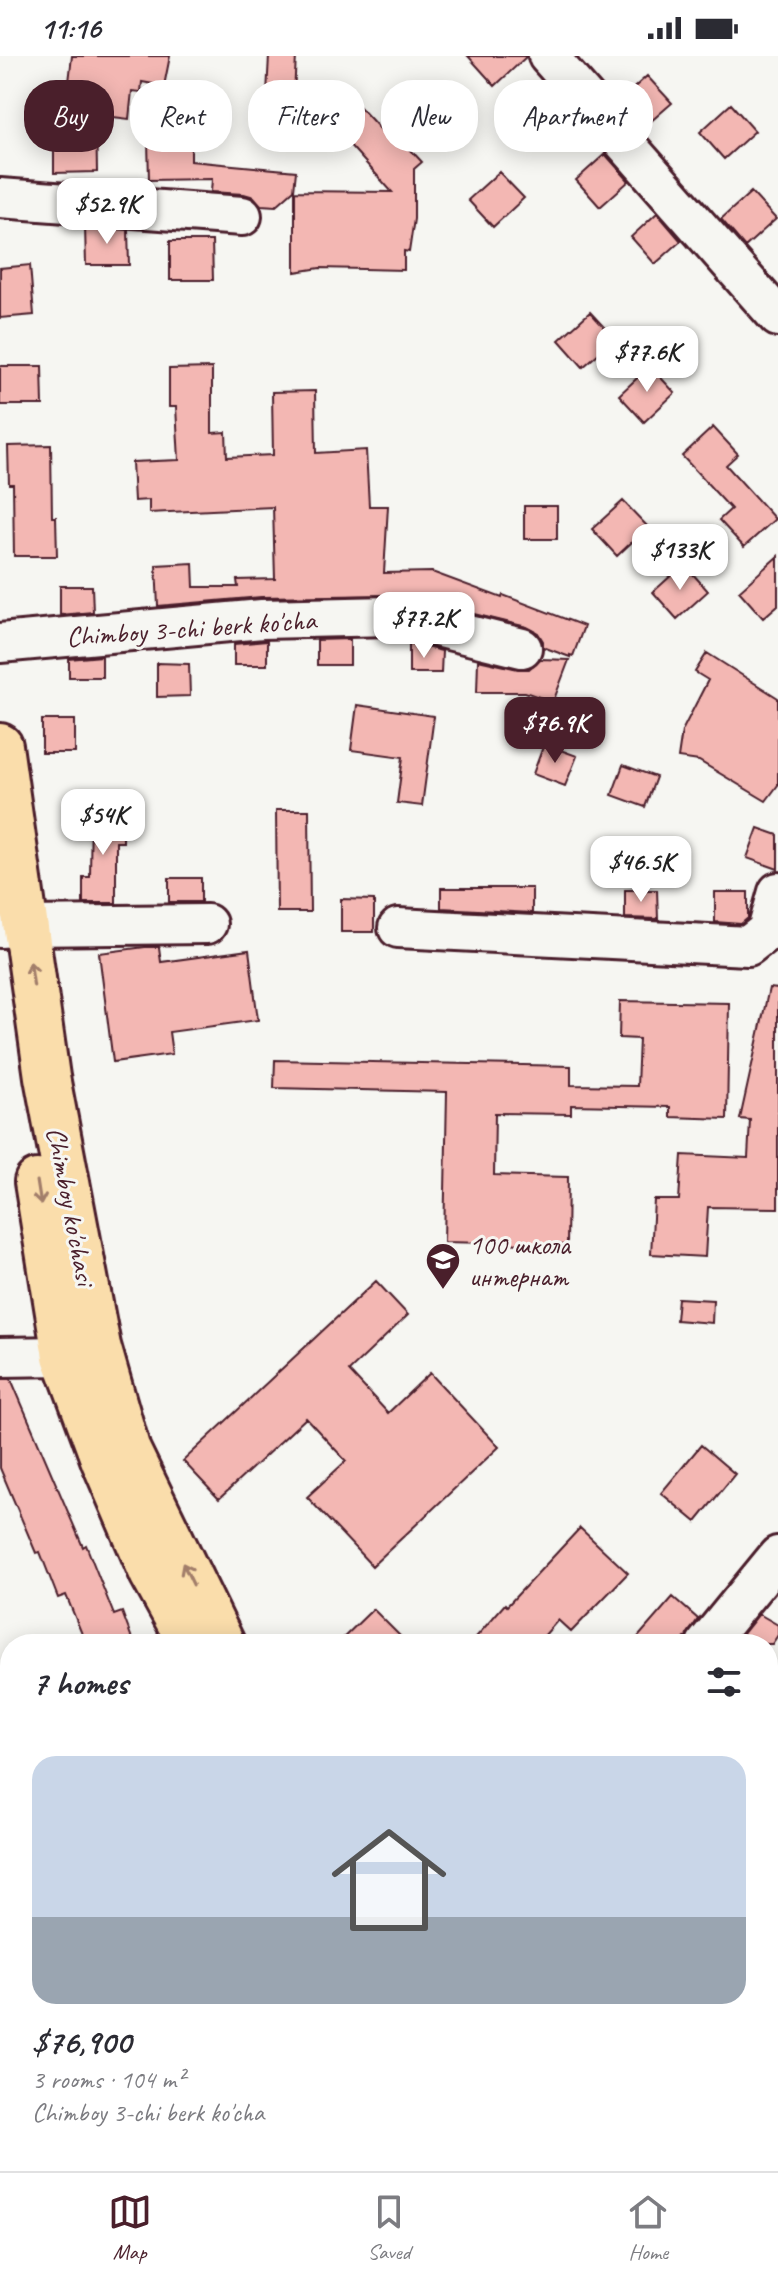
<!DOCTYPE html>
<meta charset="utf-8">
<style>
:root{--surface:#fff;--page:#f7f7f7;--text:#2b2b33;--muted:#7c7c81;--line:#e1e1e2;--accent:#4a1f2b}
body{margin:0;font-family:Caveat,sans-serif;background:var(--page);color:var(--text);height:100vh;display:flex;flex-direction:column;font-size:30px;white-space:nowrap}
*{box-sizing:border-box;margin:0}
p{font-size:26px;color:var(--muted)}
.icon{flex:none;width:44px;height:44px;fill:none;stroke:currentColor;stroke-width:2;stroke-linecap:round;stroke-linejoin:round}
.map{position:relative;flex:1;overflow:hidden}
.sheet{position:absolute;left:0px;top:1578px;width:778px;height:538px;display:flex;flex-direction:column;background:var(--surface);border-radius:32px 32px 0 0;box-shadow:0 4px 20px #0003}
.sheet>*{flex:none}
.hud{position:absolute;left:24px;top:24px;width:730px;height:72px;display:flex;gap:16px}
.price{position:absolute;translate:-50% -68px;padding:0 18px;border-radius:16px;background:#fff;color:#222;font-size:26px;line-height:52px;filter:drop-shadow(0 2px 4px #0008)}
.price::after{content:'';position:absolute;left:50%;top:48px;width:24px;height:18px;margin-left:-12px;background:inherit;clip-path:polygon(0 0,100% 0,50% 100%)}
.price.current{background:var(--accent);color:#fff}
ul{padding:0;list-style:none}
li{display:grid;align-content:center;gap:16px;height:424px;padding:0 32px}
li+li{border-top:2px solid var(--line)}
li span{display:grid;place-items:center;height:248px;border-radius:24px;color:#555}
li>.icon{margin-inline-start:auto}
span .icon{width:144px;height:144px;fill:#fffc;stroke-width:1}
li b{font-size:34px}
h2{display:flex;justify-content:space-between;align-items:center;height:96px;padding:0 32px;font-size:34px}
.pill{padding:0 28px;border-radius:32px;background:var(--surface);box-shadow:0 4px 20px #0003;font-size:28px;line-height:72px}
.pill.current{background:var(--accent);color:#fff}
.status{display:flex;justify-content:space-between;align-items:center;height:56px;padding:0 40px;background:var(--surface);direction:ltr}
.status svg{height:22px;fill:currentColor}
.tab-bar{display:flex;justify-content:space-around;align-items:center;height:112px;border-top:2px solid var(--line);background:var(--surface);font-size:22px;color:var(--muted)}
.tab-bar a{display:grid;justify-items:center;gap:4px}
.tab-bar .current{color:var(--accent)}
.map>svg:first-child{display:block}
.building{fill:#f3b7b3;stroke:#4a1f2b;stroke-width:2}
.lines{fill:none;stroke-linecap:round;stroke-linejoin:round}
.minor-casing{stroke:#4a1f2b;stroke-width:44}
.major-casing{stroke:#4a1f2b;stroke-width:50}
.minor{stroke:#f6f6f2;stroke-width:38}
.major{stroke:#faddab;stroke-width:44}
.oneway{stroke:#a27e6b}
.labels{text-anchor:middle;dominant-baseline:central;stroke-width:6;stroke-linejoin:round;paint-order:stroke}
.street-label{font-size:28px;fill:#4a1f2b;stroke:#f6f6f2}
.poi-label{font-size:28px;fill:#4a1f2b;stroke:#f6f6f2;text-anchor:start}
</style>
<div class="status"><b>11:16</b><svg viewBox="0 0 49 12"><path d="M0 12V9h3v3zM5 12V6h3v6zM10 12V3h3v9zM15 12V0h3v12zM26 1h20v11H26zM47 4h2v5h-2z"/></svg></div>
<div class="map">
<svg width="778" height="2115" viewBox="0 0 778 2115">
<rect width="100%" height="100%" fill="#f6f6f2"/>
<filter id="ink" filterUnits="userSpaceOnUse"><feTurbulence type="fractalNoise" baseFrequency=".0125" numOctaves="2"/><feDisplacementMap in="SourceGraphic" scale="16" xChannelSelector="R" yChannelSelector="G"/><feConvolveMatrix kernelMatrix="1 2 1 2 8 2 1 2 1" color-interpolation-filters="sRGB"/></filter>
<g filter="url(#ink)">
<path class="building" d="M72,0H170L164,30L142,26L141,36L132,35L129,63L96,59L97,116L54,117V78H63Z
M269,0H296L293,58L266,56Z
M468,0H527L495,30Z
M647,20L672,47L642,73L618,46Z
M347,37L391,85L397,79L422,106L414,113V163L409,196L404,195V214L320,212L295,216V135L392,136L347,86L340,92L316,65Z
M731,48L755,75L724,103L700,76Z
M191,84V105L296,115L294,134L276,150L261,149L254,141L244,138L211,136L212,123L149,124L148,85Z
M605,98L629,125L600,151L576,124Z
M499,116L524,142L493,171L468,144Z
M751,136L776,163L745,191L721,163Z
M657,157L681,185L655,208L631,181Z
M85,170L128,174L129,209H86Z
M170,185H212L213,224H170Z
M30,209L34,259L0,262V212Z
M590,256L615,283L583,311L559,284Z
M0,310H42L43,349H0Z
M650,310L675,337L644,366L619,339Z
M212,312V377L226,376L227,401L273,399L272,336L315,335L316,397L366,394L369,450H388L384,517L432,516L502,542L503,539L584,570L573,600L570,599V601L543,591V585L538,577L527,571L396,539L261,541L158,550L156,509L193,507L194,531H238L237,524L275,523L273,451L149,457V444L134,445L132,406L179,404L176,351H169V313Z
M713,371L738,398L726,409L775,463L744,491L719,464L731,453L682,400Z
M51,389L52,461H56L57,500H14L13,428H9L8,390Z
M623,445L648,471L617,500L592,473Z
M524,450H557V483H524Z
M778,500V549L763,562L739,535Z
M684,508L708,535L677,563L653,536Z
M60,530H92L93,556L60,559Z
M350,583V609H317V584Z
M267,585V609H234V588Z
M409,587L442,595L441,617H409Z
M707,597L778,642V729L766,745L699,705L678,702L682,675L708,624L695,616Z
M102,600V621H69V603Z
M540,603L569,604L553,646L525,636H477L478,604L518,613H529Z
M157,607L189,608L190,640L157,641Z
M357,649L434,660L422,750L397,747L403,701L351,694Z
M42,664H75V697H42Z
M544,688L577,700L565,730L533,718Z
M623,709L656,721L645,751L612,739Z
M91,754H123V786H116V847H83V821H90Z
M276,754H309L310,856H277Z
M758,772L778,779V813L747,802Z
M169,822H201V846H169Z
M441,832H532V857L441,852Z
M625,834H657L658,863L625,862Z
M715,836H748V862L741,868L715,866Z
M341,843L374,844V876H341Z
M145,891H159L161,906L249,894L258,964L169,976L172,998L113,1006L99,897Z
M769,932L778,933V1152L708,1151L705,1201L651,1198L654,1144H679L682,1099L748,1102L750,1064L740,1063Z
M620,945L729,947L727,1063L670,1061V1051L571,1049V1058L495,1057L494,1119L568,1121L567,1189L444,1186L447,1036L274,1032L275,1004L571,1010V1029L637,1030L639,983L619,982Z
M376,1225L408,1259L349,1315L388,1357L430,1317L499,1391L372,1510L307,1441L346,1405L306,1362L219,1443L183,1405Z
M678,1242L713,1244L712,1267L676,1264Z
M0,1323H11L83,1491L86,1489L114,1559L122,1556L134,1588H86L66,1539L58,1542L40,1496L36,1497L0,1412Z
M701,1389L735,1418L696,1466L661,1437Z
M580,1472L628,1517L571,1576L558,1564L537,1588H470L505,1548L507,1550Z
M673,1541L698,1563L686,1581L680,1588H632Z
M373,1553L408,1588H337Z
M759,1558L778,1569V1579L772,1588H735Z"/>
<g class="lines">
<g class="minor-casing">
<path id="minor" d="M548,0L778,261
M0,142L242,160
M0,587L262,563L391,560L522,592
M0,872L25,870L207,868
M398,872L748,890L767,875L778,836
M0,1301L65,1300L91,1292
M706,1588L778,1500
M768,1862L778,1865
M0,2059L10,2047
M247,2106L259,2115
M386,2115L394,2106"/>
</g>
<g class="major-casing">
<path id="major" d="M0,690L47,1021L98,1290L128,1395L222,1588
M37,1126L65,1300L104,1405L152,1517L189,1584
M592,2106L598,2115
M633,2106L640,2115"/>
</g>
<use href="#minor" class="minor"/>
<use href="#major" class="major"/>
</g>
<defs><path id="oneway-shaft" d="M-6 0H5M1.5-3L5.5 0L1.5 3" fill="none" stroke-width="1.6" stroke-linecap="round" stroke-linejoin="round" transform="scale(2)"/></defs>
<g class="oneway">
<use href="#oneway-shaft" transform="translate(32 918) rotate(-98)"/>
<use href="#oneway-shaft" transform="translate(39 1137) rotate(81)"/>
<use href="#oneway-shaft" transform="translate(188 1518) rotate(-116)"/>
</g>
</g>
<defs>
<g id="school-pin" transform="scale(1.8)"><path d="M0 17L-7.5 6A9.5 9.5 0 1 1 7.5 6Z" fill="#4a1f2b" stroke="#f6f6f2"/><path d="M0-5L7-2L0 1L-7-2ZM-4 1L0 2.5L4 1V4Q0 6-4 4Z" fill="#fff"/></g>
</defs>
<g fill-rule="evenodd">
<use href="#school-pin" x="443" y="1204"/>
</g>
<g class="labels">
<g class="street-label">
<text transform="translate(191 572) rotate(-4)">Chimboy 3-chi berk ko'cha</text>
<text transform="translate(71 1150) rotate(79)">Chimboy ko'chasi</text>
</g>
<g class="poi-label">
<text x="469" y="1188">100 школа<tspan x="469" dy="32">интернат</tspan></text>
</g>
</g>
</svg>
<b class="price" style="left:107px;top:190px">$52.9K</b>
<b class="price" style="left:647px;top:338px">$77.6K</b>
<b class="price" style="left:680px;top:536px">$133K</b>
<b class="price" style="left:424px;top:604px">$77.2K</b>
<b class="price current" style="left:555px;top:709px">$76.9K</b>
<b class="price" style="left:103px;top:801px">$54K</b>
<b class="price" style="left:641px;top:848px">$46.5K</b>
<div class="hud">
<a class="pill current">Buy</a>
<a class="pill">Rent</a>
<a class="pill">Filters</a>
<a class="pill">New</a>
<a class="pill">Apartment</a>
</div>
<section class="sheet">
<h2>7 homes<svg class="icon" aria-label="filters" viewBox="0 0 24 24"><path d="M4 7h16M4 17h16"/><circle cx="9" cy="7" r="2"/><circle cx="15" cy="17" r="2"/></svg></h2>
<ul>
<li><span style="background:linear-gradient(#c9d6e8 65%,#9aa5b1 0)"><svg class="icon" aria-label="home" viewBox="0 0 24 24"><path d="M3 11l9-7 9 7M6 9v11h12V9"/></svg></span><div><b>$76,900</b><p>3 rooms · 104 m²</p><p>Chimboy 3-chi berk ko'cha</p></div></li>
</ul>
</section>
</div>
<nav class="tab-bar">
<a class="current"><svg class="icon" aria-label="map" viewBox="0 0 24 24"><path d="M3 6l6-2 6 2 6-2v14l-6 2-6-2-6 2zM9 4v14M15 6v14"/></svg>Map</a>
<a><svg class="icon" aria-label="saved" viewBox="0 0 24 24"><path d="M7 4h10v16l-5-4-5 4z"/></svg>Saved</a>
<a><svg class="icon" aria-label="home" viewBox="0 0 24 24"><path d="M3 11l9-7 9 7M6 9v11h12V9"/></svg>Home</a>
</nav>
